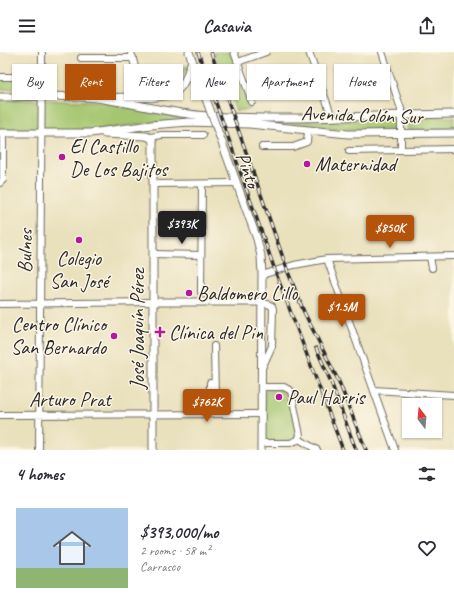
<!DOCTYPE html>
<meta charset="utf-8">
<style>
:root{--surface:#fff;--page:#f2f2f3;--text:#2b2b33;--muted:#7c7c81;--accent:#b45309}
body{margin:0;font-family:Caveat,sans-serif;background:var(--page);color:var(--text);height:100vh;display:flex;flex-direction:column;font-size:15px;white-space:nowrap}
*{box-sizing:border-box;margin:0}
p{font-size:13px;color:var(--muted)}
.icon{flex:none;width:22px;height:22px;fill:none;stroke:currentColor;stroke-width:2;stroke-linecap:round;stroke-linejoin:round}
.map{position:relative;height:398px;overflow:hidden}
.drawer{display:flex;flex-direction:column;background:var(--surface);flex:1}
.drawer>*{flex:none}
.hud{position:absolute;left:12px;top:12px;width:430px;height:36px;display:flex;gap:8px}
.needle{width:26px;rotate:344deg}
.buttons{position:absolute;left:402px;top:346px;display:grid;gap:8px}
.buttons a{display:grid;place-items:center;width:40px;height:40px;border-radius:0px;background:var(--surface);box-shadow:0 1px 3px #0004;font-size:20px}
.price{position:absolute;translate:-50% -34px;padding:0 9px;border-radius:4px;background:var(--accent);color:#fff;font-size:13px;line-height:26px;filter:drop-shadow(0 1px 2px #0008)}
.price::after{content:'';position:absolute;left:50%;top:24px;width:12px;height:9px;margin-left:-6px;background:inherit;clip-path:polygon(0 0,100% 0,50% 100%)}
.price.selected{background:#222;color:#fff}
ul{padding:0;list-style:none}
li{display:flex;align-items:center;gap:12px;height:100px;padding:0 16px}
li span{display:grid;place-items:center;flex:none;width:112px;height:80px;border-radius:0px;color:#555}
li>.icon{margin-inline-start:auto}
span .icon{width:48px;height:48px;fill:#fffc;stroke-width:1}
li b{font-size:17px}
h2{display:flex;justify-content:space-between;align-items:center;height:48px;padding:0 16px;font-size:17px}
.chip{padding:0 14px;border-radius:0px;background:var(--surface);box-shadow:0 1px 3px #0004;font-size:14px;line-height:36px}
.chip.selected{background:var(--accent);color:#fff}
header{display:flex;justify-content:space-between;align-items:center;height:52px;padding:0 16px;background:var(--surface);font-size:18px;font-weight:700}
.map>svg:first-child{display:block}
.green{fill:#a5c66f;stroke:#68784d}
.lines{fill:none;stroke-linecap:round;stroke-linejoin:round}
.minor-casing{stroke:#6e6a5e;stroke-width:8}
.major-casing{stroke:#6e6a5e;stroke-width:9}
.minor{stroke:#fff;stroke-width:6}
.major{stroke:#fff;stroke-width:7}
.rail-casing{stroke:#2b2b2b;stroke-width:3.5}
.rail{stroke:#fcf5e5;stroke-width:2;stroke-dasharray:6;stroke-linecap:butt}
.major-bridge-casing{stroke:#6e6a5e;stroke-width:9;stroke-linecap:butt}
.major-bridge{stroke:#fff;stroke-width:7}
.poi-dot{fill:#b5179e;stroke:#fcf5e5;stroke-width:1.5}
.labels{text-anchor:middle;dominant-baseline:central;stroke-width:3;stroke-linejoin:round;paint-order:stroke}
.street-label{font-size:20px;fill:#2b2b2b;stroke:#fcf5e5}
.poi-label{font-size:20px;fill:#2b2b2b;stroke:#fcf5e5;text-anchor:start}
</style>
<header><svg class="icon" aria-label="menu" viewBox="0 0 24 24"><path d="M4 6h16M4 12h16M4 18h16"/></svg>Casavia<svg class="icon" aria-label="share" viewBox="0 0 24 24"><path d="M12 15V3M7 8l5-5 5 5M5 13v7h14v-7"/></svg></header>
<div class="map">
<svg width="454" height="398" viewBox="0 0 454 398">
<rect width="100%" height="100%" fill="#fcf5e5"/>
<filter id="ink" filterUnits="userSpaceOnUse"><feTurbulence type="fractalNoise" baseFrequency=".025" numOctaves="2"/><feDisplacementMap in="SourceGraphic" scale="8" xChannelSelector="R" yChannelSelector="G"/><feConvolveMatrix kernelMatrix="1 2 1 2 8 2 1 2 1" color-interpolation-filters="sRGB"/></filter>
<filter id="wash" filterUnits="userSpaceOnUse"><feTurbulence type="fractalNoise" baseFrequency=".012" numOctaves="4" result="noise"/><feDisplacementMap in="SourceGraphic" scale="16" xChannelSelector="R" yChannelSelector="G"/><feGaussianBlur stdDeviation="0.9" result="paint"/><feColorMatrix in="noise" values="0 0 0 0 0 0 0 0 0 0 0 0 0 0 0 0 0 1.4 0 .05"/><feComposite in="paint" operator="in"/></filter>
<g filter="url(#wash)">
<rect width="100%" height="100%" fill="#e9e0bc"/>
<path class="green" d="M214,0H230L250,57L236,59Z
M188,14C178,40 173,42 146,42L142,28Z
M0,26L35,28V37H0Z
M0,48L98,49L184,67L94,78H0Z
M407,65H454V78H408Z
M398,67V78L336,77L276,70Z
M280,337L286,339L289,343L297,384C289,392 275,389 264,389L265,338Z"/>
</g>
<g filter="url(#ink)">
<g class="lines">
<g class="minor-casing">
<path id="minor" d="M131,0L143,44
M234,0L252,50
M309,0L332,65
M382,0L401,57V98
M81,6H133
M238,10L266,0
M0,25H42
M150,85L162,83H203
M262,95H293L307,90L308,79
M349,99L454,97
M0,131L3,128V81
M154,132L236,131
M153,202L201,203
M430,205L432,216
M327,207L395,398
M262,223L294,213L327,207L454,204
M201,240L202,132
M262,250L272,254L273,257L272,294L262,316
M0,252L152,250
M374,338L454,343
M210,350L215,347L214,294
M210,362V331
M0,363L261,362
M299,387L317,398
M261,391H290L298,388L300,383L291,339L284,335H261
M39,398L42,0"/>
</g>
<g class="major-casing">
<path id="major" d="M189,0L210,58
M0,45C31,45 73,42 103,47C138,52 173,62 208,64C290,69 372,63 454,62
M108,46C127,43 168,51 180,36C187,28 189,17 192,8
M217,77L257,187L261,204L262,223L261,398
M0,81H90L151,73L189,70L249,72L348,82L454,81
M105,82L146,84L151,86L153,90V398
M152,250H262"/>
</g>
<use href="#minor" class="minor"/>
<use href="#major" class="major"/>
<g class="rail-casing">
<path id="rail" d="M198,0L277,224L343,398
M211,0L288,220L304,260L339,330L366,398
M316,296L331,330L356,398"/>
</g>
<use href="#rail" class="rail"/>
<g class="major-bridge-casing">
<path id="major-bridge" d="M210,58L217,77"/>
</g>
<use href="#major-bridge" class="major-bridge"/>
</g>
</g>
<g class="poi-dot">
<circle cx="62" cy="105" r="4"/>
<circle cx="307" cy="112" r="4"/>
<circle cx="79" cy="188" r="4"/>
<circle cx="189" cy="241" r="4"/>
<path d="M158 274h4v4h4v4h-4v4h-4v-4h-4v-4h4z"/>
<circle cx="114" cy="284" r="4"/>
<circle cx="279" cy="345" r="4"/>
</g>
<g class="labels">
<g class="street-label">
<text transform="translate(362 63) rotate(2)">Avenida Colón Sur</text>
<text transform="translate(248 118) rotate(70)">Pinto</text>
<text transform="translate(25 199) rotate(-89)">Bulnes</text>
<text transform="translate(137 277) rotate(-90)">José Joaquín Pérez</text>
<text x="70" y="347">Arturo Prat</text>
</g>
<g class="poi-label">
<text x="70" y="94">El Castillo<tspan x="70" dy="23">De Los Bajitos</tspan></text>
<text x="315" y="112">Maternidad</text>
<text x="79" y="206" text-anchor="middle">Colegio<tspan x="79" dy="23">San José</tspan></text>
<text x="197" y="241">Baldomero Lillo</text>
<text x="106" y="272" text-anchor="end">Centro Clínico<tspan x="106" dy="23">San Bernardo</tspan></text>
<text x="169" y="280">Clínica del Pin</text>
<text x="287" y="345">Paul Harris</text>
</g>
</g>
</svg>
<div class="buttons">
<a><svg class="needle" viewBox="-14 -14 28 28"><path d="M0-13l5 13h-10z" fill="#e53935"/><path d="M0 13l5-13h-10z" fill="#7c7c81"/></svg></a>
</div>
<b class="price selected" style="left:182px;top:193px">$393K</b>
<b class="price" style="left:390px;top:197px">$850K</b>
<b class="price" style="left:342px;top:276px">$1.5M</b>
<b class="price" style="left:207px;top:371px">$762K</b>
<div class="hud">
<a class="chip">Buy</a>
<a class="chip selected">Rent</a>
<a class="chip">Filters</a>
<a class="chip">New</a>
<a class="chip">Apartment</a>
<a class="chip">House</a>
</div>
</div>
<section class="drawer">
<h2>4 homes<svg class="icon" aria-label="filters" viewBox="0 0 24 24"><path d="M4 7h16M4 17h16"/><circle cx="9" cy="7" r="2"/><circle cx="15" cy="17" r="2"/></svg></h2>
<ul>
<li><span style="background:linear-gradient(#a9c7e8 75%,#8fb573 0)"><svg class="icon" aria-label="home" viewBox="0 0 24 24"><path d="M3 11l9-7 9 7M6 9v11h12V9"/></svg></span><div><b>$393,000/mo</b><p>2 rooms · 58 m²</p><p>Carrasco</p></div><svg class="icon" aria-label="heart" viewBox="0 0 24 24"><path d="M12 20l-8-8c-3-5 5-10 8-4 3-6 11-1 8 4z"/></svg></li>
</ul>
</section>
